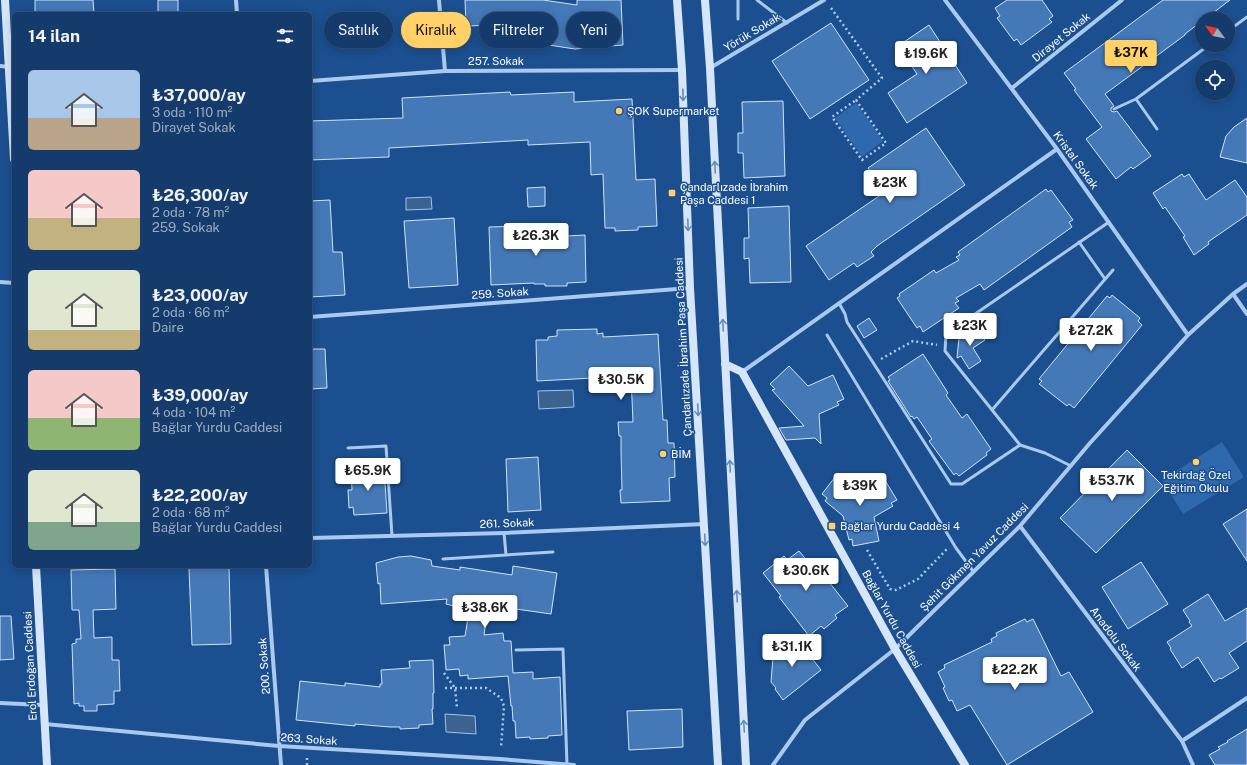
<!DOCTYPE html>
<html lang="tr">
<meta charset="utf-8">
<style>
:root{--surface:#143b6b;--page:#214673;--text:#f1f3f6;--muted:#9dadc1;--line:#33557e;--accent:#ffd166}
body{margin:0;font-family:"Public Sans",sans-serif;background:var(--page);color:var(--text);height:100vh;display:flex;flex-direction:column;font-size:15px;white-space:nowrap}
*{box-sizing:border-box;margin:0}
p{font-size:13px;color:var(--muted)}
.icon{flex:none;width:22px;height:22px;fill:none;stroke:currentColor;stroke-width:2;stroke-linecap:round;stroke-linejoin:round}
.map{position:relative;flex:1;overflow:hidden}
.sheet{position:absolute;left:12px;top:12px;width:300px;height:556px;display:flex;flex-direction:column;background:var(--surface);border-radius:6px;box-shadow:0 2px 10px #0003,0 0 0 1px var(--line)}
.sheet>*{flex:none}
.top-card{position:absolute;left:324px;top:12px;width:380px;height:36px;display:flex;gap:8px}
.needle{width:26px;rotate:302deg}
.controls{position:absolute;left:1195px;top:12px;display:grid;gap:8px}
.controls a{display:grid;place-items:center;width:40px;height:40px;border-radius:50%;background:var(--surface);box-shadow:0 2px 10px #0003,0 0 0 1px var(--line);font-size:20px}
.price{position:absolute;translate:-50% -34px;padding:0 9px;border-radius:4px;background:#fff;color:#222;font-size:13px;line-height:26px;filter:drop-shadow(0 1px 2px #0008)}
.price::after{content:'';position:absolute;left:50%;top:24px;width:12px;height:9px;margin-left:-6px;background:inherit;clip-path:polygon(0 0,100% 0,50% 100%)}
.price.current{background:var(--accent);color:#111}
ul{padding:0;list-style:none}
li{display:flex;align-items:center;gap:12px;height:100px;padding:0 16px}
li span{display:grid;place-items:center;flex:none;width:112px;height:80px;border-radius:6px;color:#555}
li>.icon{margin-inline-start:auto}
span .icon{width:48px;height:48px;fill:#fffc;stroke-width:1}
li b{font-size:17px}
h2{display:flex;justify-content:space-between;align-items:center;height:48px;padding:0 16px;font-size:17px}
.chip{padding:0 14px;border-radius:18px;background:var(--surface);box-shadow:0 2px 10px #0003,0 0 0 1px var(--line);font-size:14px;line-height:36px}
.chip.current{background:var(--accent);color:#111}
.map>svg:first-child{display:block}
.green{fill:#2e69ad}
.water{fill:#3c6290;stroke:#9cc4f0}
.building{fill:#4478b7;stroke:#cfe3fa}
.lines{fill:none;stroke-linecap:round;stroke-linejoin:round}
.path{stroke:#a9c9ee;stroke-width:2.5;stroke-dasharray:2 3;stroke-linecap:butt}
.lane{stroke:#a9c9ee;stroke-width:3}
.street{stroke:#a9c9ee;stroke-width:4}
.secondary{stroke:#d6e6fa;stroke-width:8}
.oneway{stroke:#668bba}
.poi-dot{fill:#ffd166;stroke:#1b4f8f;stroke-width:1.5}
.labels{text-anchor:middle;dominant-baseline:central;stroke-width:3;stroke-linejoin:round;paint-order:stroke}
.street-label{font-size:11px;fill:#fff;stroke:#1b4f8f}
.poi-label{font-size:11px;fill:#fff;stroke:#1b4f8f;text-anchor:start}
</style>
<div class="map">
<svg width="1247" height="765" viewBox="0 0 1247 765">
<rect width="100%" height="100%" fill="#1b4f8f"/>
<path class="green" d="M856,103L883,141L862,157L835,118Z
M1222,442L1244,477L1183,514L1162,480Z"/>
<path class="water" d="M431,197L432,209L406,210V198Z
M573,390L574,407L539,409L538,391Z
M445,714L475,716L476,734L446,732Z"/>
<path class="building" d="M35,0H93L94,14H35Z
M158,0H178V13L158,14Z
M465,0H543L577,5V0H621L623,45L575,49L522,41L524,24L466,26Z
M1007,0H1042L1053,16L1049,19L1052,22L1021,45L1017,39L1014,41L997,18L1000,16L995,8Z
M1163,0H1230L1205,19H1202V21L1185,34V35L1105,94L1114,106L1111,108V111L1114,112L1117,111L1151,156L1133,169L1131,167L1116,179L1086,139L1102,127L1074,90L1076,89L1064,73Z
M831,23L869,80L810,119L772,61Z
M929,25L967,83L907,123L888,93L917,74L898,46Z
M510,92L511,95L574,92V102L632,99L636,180L655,179L657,226L638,227V230L615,231V228H605L603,174L591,175L590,142L528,145V140L389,148V157L310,160V121L403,118L402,98Z
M783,101L785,176L744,178L743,153H738V133H743L742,102Z
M1247,118V163L1220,157L1226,136L1234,127Z
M926,128L965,185L877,246L871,252L874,256L857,267L854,263L829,280L806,246L885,192L868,168Z
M1182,174L1184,177L1189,174L1206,200L1235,180L1247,197V215L1208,242L1209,244L1194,255L1183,237L1185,236L1165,207L1163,209L1153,193Z
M545,187V206L528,207L527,188Z
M1046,189L1048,192L1051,190L1073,220L1069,222L1072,227L984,290L980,284L956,298L959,301L955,303L959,308L923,332L920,326L917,328L897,298L900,296L899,294L934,270L936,273L959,260L956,257L960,255L958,252Z
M330,200L333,252H342L345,295L310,297V201Z
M789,206L791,282L750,283L749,258L744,259V238H749L748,208Z
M454,218L458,285L409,288L404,221Z
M522,226V233L565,232L566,236L585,235L586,282L567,283V286H545V284H534V283L491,285L489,227Z
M1112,295L1140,318L1138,321L1142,325L1074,408L1069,404L1067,406L1039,384L1042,381L1039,379L1107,296L1110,298Z
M869,318L877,330L864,338L857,326Z
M960,328L965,336L978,328L985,340L973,348L981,361L969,369L961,356L957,358Z
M597,329V334L603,333V337L658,334L663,420H667L668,443H674L675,477L669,478L670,501L621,503L620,490H622L621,452V436H619L618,422H633L631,376L537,381L536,340H548V337L557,336V330Z
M310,349H325L327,388L310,389Z
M923,354L948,393L946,395L962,418L967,414L991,449L986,453L987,455L959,476L956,473L954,475L929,441L932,439L917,417L914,419L912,416L911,417L888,381L890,380L888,377Z
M789,366L808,386L833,375L844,399L837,402L839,405L819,414L821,444L815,438L786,440L779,428L804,426L772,390L775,389L770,384Z
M1127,450L1163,486L1096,553L1060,518Z
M538,457L541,510L508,512L506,459Z
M384,468L387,513L354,515L353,507L349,508L348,490H352L351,470Z
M838,473L860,491L883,477L897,500L891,503L893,506L874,517L879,541L853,546L852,539L849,540L843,516L825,501L827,498L822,494Z
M1247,509V561L1223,524Z
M799,551L810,564L813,562L848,606L835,615L837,618L824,629L821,626L809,636L779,597L781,596L763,573L784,556L787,560Z
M411,556L431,560L432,566L460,570V567L512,575L513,566L557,573L551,614L488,605L484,635L503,633L504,641H511L513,673L533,672V679L560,677L562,735L548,736V738L530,739V737L516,738L515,721H513L512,706H511L508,676L468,679V675L460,676L459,669L446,670L444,645H450L449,637L465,636L469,612L454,609V606L446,604L447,599L381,604L380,583L378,584L376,563L398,557Z
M1141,562L1168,604L1128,629L1102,587Z
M229,567L231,644L192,645L189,568Z
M115,569L116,609L93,610L94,638L112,637V660H119L120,691H114V704L97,705V711H84V706H79V703L74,704L72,644L76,643V639H81L79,610H72L71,570Z
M1208,594L1225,621L1247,608V641L1229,653L1239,668L1221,679L1220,678L1214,682L1198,657L1182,668L1170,649L1171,648L1167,642L1192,626L1189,622L1190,621L1183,610Z
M0,616H11L14,659L0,660Z
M1025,619L1027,622L1033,619L1061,676L1069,672L1093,712L1007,765L970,705L957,711L952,700L949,701L943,688L945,687L938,672L945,668L944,665L992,642L991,639L997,636L996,633Z
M795,637L821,670L783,700L775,689L776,688L771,682L773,657L779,652L777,650Z
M433,660L434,693H433V709H432L433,724L419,725V728L400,729V727H390L355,724V726L296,720L300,681L345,686V683L380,687V684H382L381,670L410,668L409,661Z
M682,709L683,747L629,750L627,711Z
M1247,729V765H1215L1209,755L1220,749L1218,747L1228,742L1227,741Z"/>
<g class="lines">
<path class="path" d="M831,8L882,78L856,100
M856,100L886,143L862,160L832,117Z
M881,359L913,341L937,345
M867,550L890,589L896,590L918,579L947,549
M444,673L455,688L457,708
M445,688H486L501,698L504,706L501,748
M307,758V765"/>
<path class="lane" d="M738,0V19
M757,0L787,23
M1228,31L1247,17
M1136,99L1157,129
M1114,109L1136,99L1209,45
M1079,242L1105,279
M839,303L845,314L847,322L951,484H962L1020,445
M827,335L956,548L973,571
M992,410L1113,270
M348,448L386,446L392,536
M1071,466L1045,453L1020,445L945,351L946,334L1109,222
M504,533L506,555
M443,559L553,552
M516,650L563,649L567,765"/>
<path class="street" d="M236,0L237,14
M439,0L445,71
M945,0L1057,149L1188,335
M0,66L9,67
M710,68L824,0
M310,81L445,71L682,70
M1012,88L1122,0
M0,282L14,283
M1233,294L1247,314
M310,317L690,288
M742,372L1057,149
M1020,526L1182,741L1193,765
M310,538L504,533L705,524
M266,566L281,765
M0,703L43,705
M45,724L279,746L500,759L574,765
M1182,741L1247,698
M773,765L805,720L895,649L1020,526L1090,443L1188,335L1233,294L1247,284"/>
<path class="secondary" d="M5,0L14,159
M677,0L682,70L690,288L718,765
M705,0L710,68L746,765
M725,364L742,372L895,649L965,765
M36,566L47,765"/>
</g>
<defs><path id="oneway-shaft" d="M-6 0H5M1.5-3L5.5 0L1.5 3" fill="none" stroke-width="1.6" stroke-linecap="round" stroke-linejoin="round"/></defs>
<g class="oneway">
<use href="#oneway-shaft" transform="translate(683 95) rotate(88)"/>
<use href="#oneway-shaft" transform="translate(715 167) rotate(-93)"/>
<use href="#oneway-shaft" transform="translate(688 225) rotate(88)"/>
<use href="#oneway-shaft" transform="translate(723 325) rotate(-93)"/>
<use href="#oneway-shaft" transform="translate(698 410) rotate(87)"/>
<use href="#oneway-shaft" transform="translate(730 466) rotate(-93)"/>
<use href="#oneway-shaft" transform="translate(705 540) rotate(87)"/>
<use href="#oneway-shaft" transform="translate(737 596) rotate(-93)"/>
<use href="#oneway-shaft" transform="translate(744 726) rotate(-93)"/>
</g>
<g class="poi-dot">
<circle cx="619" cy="111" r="4"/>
<rect x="668" y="189" width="8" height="8" rx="2"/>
<circle cx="663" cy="454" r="4"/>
<circle cx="1196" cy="462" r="4"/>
<rect x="828" y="522" width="8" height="8" rx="2"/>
</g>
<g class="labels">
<g class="street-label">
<text transform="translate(752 32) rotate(-31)">Yörük Sokak</text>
<text transform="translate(1061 37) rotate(-39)">Dirayet Sokak</text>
<text x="496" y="61">257. Sokak</text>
<text transform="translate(1076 160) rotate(54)">Kristal Sokak</text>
<text transform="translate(500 293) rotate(-4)">259. Sokak</text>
<text transform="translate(683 347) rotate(-93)">Çandarlızade İbrahim Paşa Caddesi</text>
<text transform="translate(507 523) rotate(-2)">261. Sokak</text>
<text transform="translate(974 557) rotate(-45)">Şehit Gökmen Yavuz Caddesi</text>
<text transform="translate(892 619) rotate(61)">Bağlar Yurdu Caddesi</text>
<text transform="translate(1116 639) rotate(53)">Anadolu Sokak</text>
<text transform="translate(30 666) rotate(-93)">Erol Erdoğan Caddesi</text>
<text transform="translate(264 666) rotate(-94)">200. Sokak</text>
<text transform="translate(309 739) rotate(4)">263. Sokak</text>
</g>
<g class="poi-label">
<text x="627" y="111">ŞOK Supermarket</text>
<text x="680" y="187">Çandarlızade İbrahim<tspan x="680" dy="13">Paşa Caddesi 1</tspan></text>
<text x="671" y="454">BİM</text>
<text x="1196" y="475" text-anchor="middle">Tekirdağ Özel<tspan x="1196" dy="13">Eğitim Okulu</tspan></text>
<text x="840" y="526">Bağlar Yurdu Caddesi 4</text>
</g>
</g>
</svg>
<div class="controls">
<a><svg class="needle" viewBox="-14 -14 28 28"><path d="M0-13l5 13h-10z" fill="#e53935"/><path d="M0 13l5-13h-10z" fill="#9dadc1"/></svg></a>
<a><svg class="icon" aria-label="locate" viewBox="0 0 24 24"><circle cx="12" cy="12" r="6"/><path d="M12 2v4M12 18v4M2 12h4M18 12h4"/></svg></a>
</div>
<b class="price current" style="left:1131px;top:74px">₺37K</b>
<b class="price" style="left:926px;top:75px">₺19.6K</b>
<b class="price" style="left:890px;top:204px">₺23K</b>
<b class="price" style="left:536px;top:257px">₺26.3K</b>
<b class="price" style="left:970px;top:347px">₺23K</b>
<b class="price" style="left:1091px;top:352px">₺27.2K</b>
<b class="price" style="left:621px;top:401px">₺30.5K</b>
<b class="price" style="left:368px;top:492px">₺65.9K</b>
<b class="price" style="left:1112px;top:502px">₺53.7K</b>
<b class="price" style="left:860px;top:507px">₺39K</b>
<b class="price" style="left:806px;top:592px">₺30.6K</b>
<b class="price" style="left:485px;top:629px">₺38.6K</b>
<b class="price" style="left:792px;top:668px">₺31.1K</b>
<b class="price" style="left:1015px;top:691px">₺22.2K</b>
<div class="top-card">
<a class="chip">Satılık</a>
<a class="chip current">Kiralık</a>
<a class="chip">Filtreler</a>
<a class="chip">Yeni</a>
</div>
<section class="sheet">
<h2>14 ilan<svg class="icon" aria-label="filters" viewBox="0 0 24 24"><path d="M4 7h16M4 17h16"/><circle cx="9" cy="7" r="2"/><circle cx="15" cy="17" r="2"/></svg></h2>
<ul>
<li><span style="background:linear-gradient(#a9c7e8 60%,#b9a48a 0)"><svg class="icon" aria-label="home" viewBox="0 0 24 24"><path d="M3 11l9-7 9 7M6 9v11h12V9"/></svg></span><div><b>₺37,000/ay</b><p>3 oda · 110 m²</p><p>Dirayet Sokak</p></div></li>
<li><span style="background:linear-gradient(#f6c9c9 60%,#c2b280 0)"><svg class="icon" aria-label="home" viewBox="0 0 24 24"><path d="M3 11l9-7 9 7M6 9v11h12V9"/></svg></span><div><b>₺26,300/ay</b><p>2 oda · 78 m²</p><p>259. Sokak</p></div></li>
<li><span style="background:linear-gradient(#dfe7d0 75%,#c2b280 0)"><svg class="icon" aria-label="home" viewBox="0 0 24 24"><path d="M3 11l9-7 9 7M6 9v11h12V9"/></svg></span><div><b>₺23,000/ay</b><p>2 oda · 66 m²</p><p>Daire</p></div></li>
<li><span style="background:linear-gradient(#f6c9c9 60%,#8fb573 0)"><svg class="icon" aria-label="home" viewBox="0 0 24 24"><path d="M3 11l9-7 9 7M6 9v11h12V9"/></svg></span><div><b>₺39,000/ay</b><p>4 oda · 104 m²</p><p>Bağlar Yurdu Caddesi</p></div></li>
<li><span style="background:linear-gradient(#dfe7d0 65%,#7fa58c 0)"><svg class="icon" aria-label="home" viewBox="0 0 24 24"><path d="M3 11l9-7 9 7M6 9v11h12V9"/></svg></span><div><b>₺22,200/ay</b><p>2 oda · 68 m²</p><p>Bağlar Yurdu Caddesi</p></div></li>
</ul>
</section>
</div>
